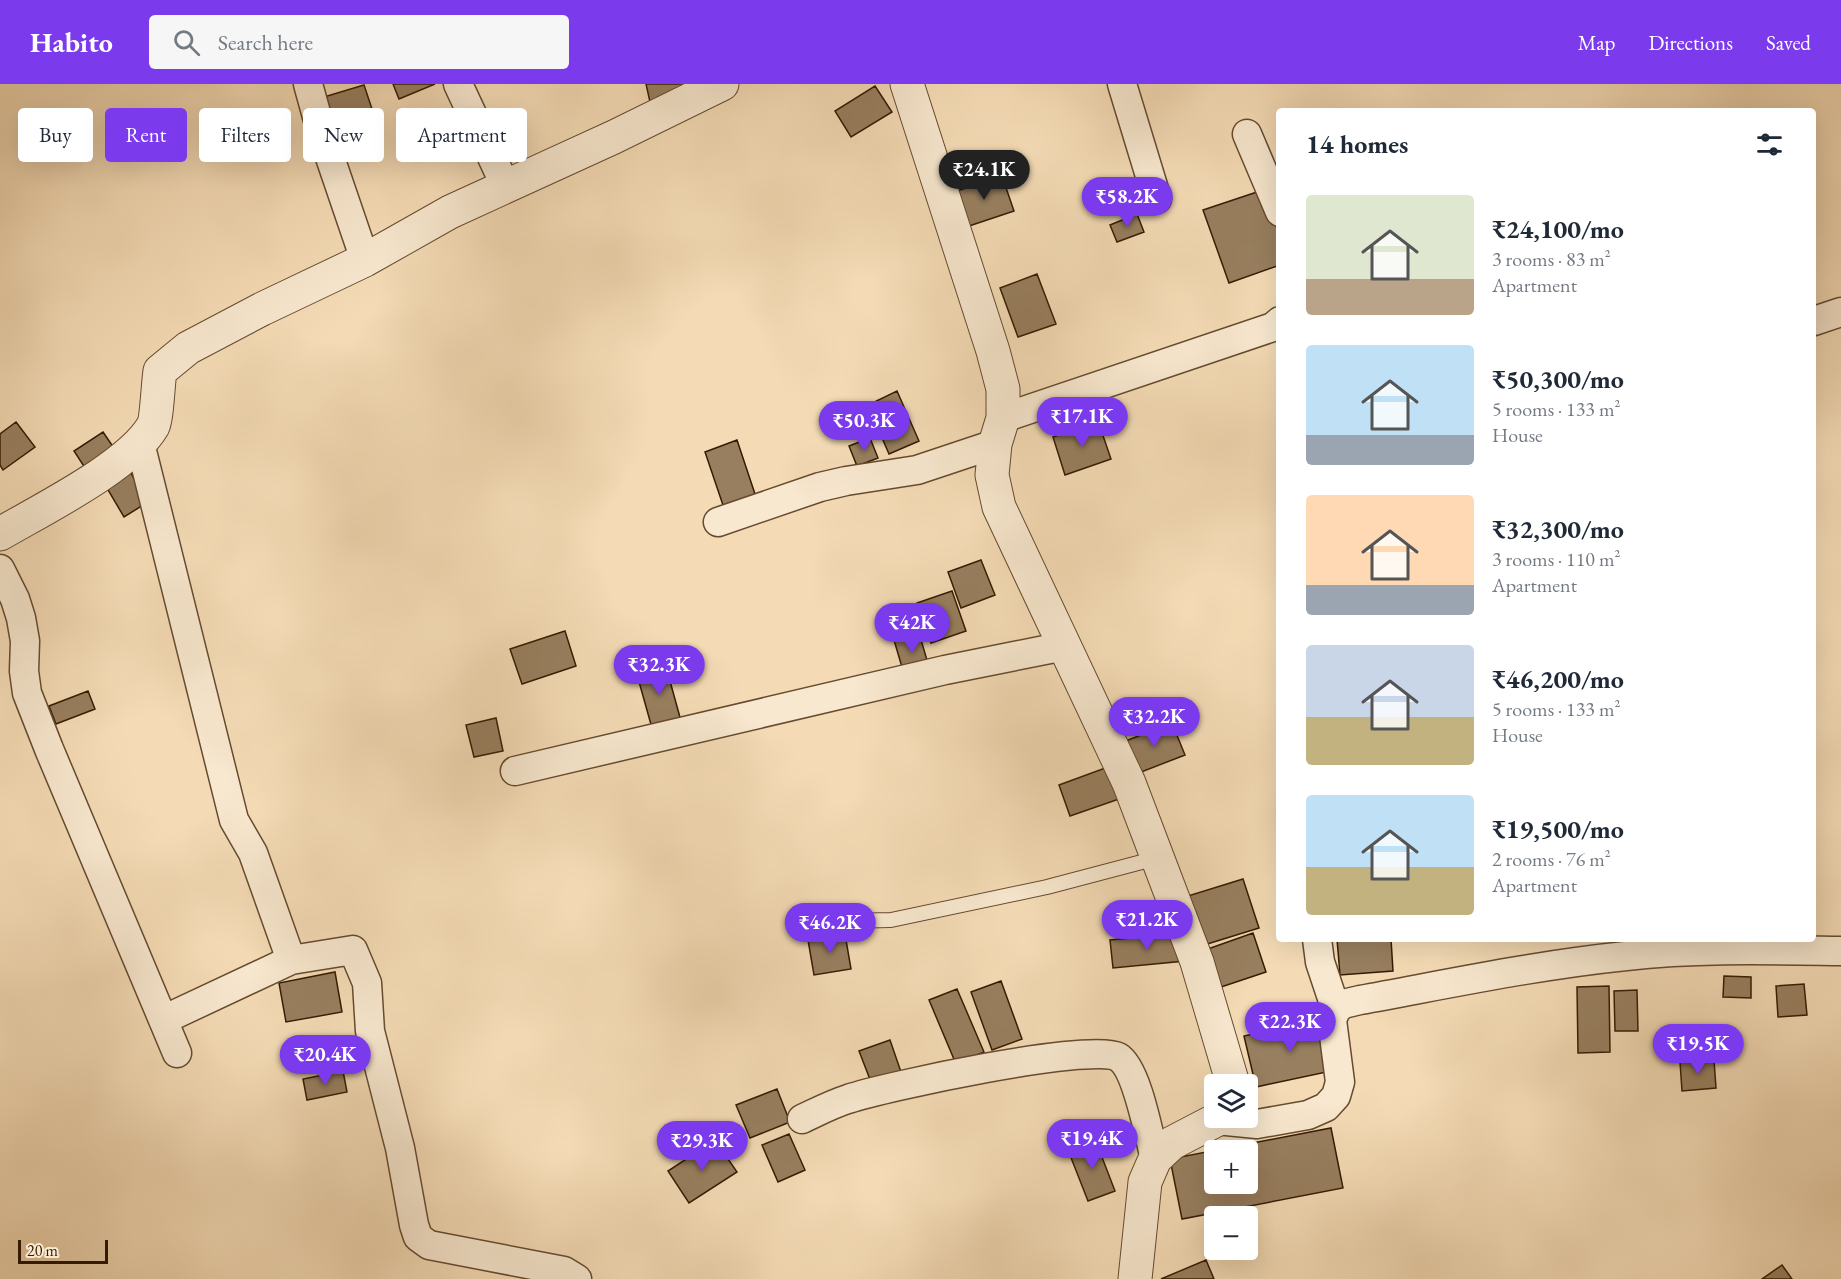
<!DOCTYPE html>
<meta charset="utf-8">
<style>
:root{--surface:#fff;--page:#f6f6f7;--text:#1f2937;--muted:#747a83;--accent:#7c3aed}
body{margin:0;font-family:"EB Garamond",serif;background:var(--page);color:var(--text);height:100vh;display:flex;flex-direction:column;font-size:22px;white-space:nowrap}
*{box-sizing:border-box;margin:0}
p{font-size:20px;color:var(--muted)}
.icon{flex:none;width:33px;height:33px;fill:none;stroke:currentColor;stroke-width:2;stroke-linecap:round;stroke-linejoin:round}
.map{position:relative;flex:1;overflow:hidden}
.side{position:absolute;left:1276px;top:24px;width:540px;height:834px;display:flex;flex-direction:column;background:var(--surface);border-radius:6px;box-shadow:0 6px 24px #0002}
.side>*{flex:none}
.banner{position:absolute;left:18px;top:24px;width:570px;height:54px;display:flex;gap:12px}
.buttons{position:absolute;left:1204px;top:990px;display:grid;gap:12px}
.buttons a{display:grid;place-items:center;width:54px;height:54px;border-radius:6px;background:var(--surface);box-shadow:0 6px 24px #0002;font-size:30px}
.scale{position:absolute;left:18px;bottom:15px;width:90px;box-sizing:border-box;padding-left:6px;border:3px solid #351b02;border-top:0;font-size:16px;line-height:21px;white-space:nowrap;color:#351b02;-webkit-text-stroke:4px #f8e8cf;paint-order:stroke}
.price{position:absolute;translate:-50% -51px;padding:0 14px;border-radius:21px;background:var(--accent);color:#fff;font-size:20px;line-height:39px;filter:drop-shadow(0 2px 3px #0008)}
.price::after{content:'';position:absolute;left:50%;top:36px;width:18px;height:14px;margin-left:-9px;background:inherit;clip-path:polygon(0 0,100% 0,50% 100%)}
.price.selected{background:#222;color:#fff}
ul{padding:0;list-style:none}
li{display:flex;align-items:center;gap:18px;height:150px;padding:0 30px}
li span{display:grid;place-items:center;flex:none;width:168px;height:120px;border-radius:6px;color:#555}
li>.icon{margin-inline-start:auto}
span .icon{width:72px;height:72px;fill:#fffc;stroke-width:1}
li b{font-size:26px}
h2{display:flex;justify-content:space-between;align-items:center;height:72px;padding:0 30px;font-size:26px}
.tag{padding:0 21px;border-radius:6px;background:var(--surface);box-shadow:0 6px 24px #0002;font-size:21px;line-height:54px}
.tag.selected{background:var(--accent);color:#fff}
header{display:flex;align-items:center;gap:36px;box-sizing:border-box;height:84px;padding:0 30px;background:var(--accent);color:#fff}
header strong{font-size:28px}
nav{display:flex;gap:33px;margin-inline-start:auto;font-size:21px}
.search{width:420px;height:54px;background:var(--page);display:flex;align-items:center;gap:15px;box-sizing:border-box;padding:0 21px;border-radius:6px;color:var(--muted);font-size:22px}
.map>svg:first-child{display:block}
.building{fill:#987f5f;stroke:#351b02;stroke-width:1.5;fill-rule:evenodd}
.lines{fill:none;stroke-linecap:round;stroke-linejoin:round}
.service-casing{stroke:#654b2f;stroke-width:16}
.minor-casing{stroke:#654b2f;stroke-width:31}
.tertiary-casing{stroke:#654b2f;stroke-width:35}
.service{stroke:#f8e8cf;stroke-width:14}
.minor{stroke:#f8e8cf;stroke-width:28}
.tertiary{stroke:#f8e8cf;stroke-width:33}
</style>
<header>
<strong>Habito</strong>
<div class="search"><svg class="icon" aria-label="search" viewBox="0 0 24 24"><circle cx="10" cy="10" r="6"/><path d="M15 15l6 6"/></svg>Search here</div>
<nav><a>Map</a><a>Directions</a><a>Saved</a></nav>
</header>
<div class="map">
<svg width="1841" height="1195" viewBox="0 0 1841 1195">
<rect width="100%" height="100%" fill="#f4dbb5"/>
<filter id="stains"><feTurbulence type="fractalNoise" baseFrequency=".00333" numOctaves="4"/><feColorMatrix values="0 0 0 0 .2 0 0 0 0 .09 0 0 0 0 .02 0 0 0 .5 -.17"/></filter>
<radialGradient id="worn" r=".72"><stop offset=".6" stop-color="#630" stop-opacity="0"/><stop offset="1" stop-color="#630" stop-opacity=".3"/></radialGradient>
<path class="building" d="M393,0H435L399,15Z
M646,0H689L650,18Z
M364,1L372,25L332,37L324,13Z
M875,2L892,28L851,53L835,27Z
M1002,92L1014,127L966,143L954,108Z
M1263,106L1280,153V181L1229,199L1203,126Z
M1137,130L1144,148L1117,158L1110,141Z
M1037,190L1056,240L1018,253L1000,204Z
M897,307L919,357L889,370L868,321Z
M1098,337L1111,375L1065,391L1053,353Z
M16,338L35,363L3,386L0,381V350Z
M103,348L116,367L87,387L74,367Z
M870,354L878,374L857,382L849,362Z
M737,356L757,416L725,427L705,368Z
M128,384L148,418L124,433L104,399Z
M981,476L995,511L961,524L948,488Z
M952,507L966,547L931,559L917,519Z
M565,547L576,582L522,600L510,565Z
M919,549L929,583L904,590L894,556Z
M665,579L681,637L652,644L636,587Z
M88,607L95,625L56,640L49,622Z
M496,634L503,667L474,673L466,641Z
M1172,639L1185,671L1136,690L1123,658Z
M1108,683L1119,715L1070,732L1059,701Z
M1243,795L1259,844L1204,861L1188,812Z
M1182,849L1185,877L1113,884L1110,856Z
M1253,849L1266,888L1218,904L1205,866Z
M845,850L851,885L814,891L808,856Z
M1337,855H1391L1393,887L1340,891Z
M335,888L342,928L286,938L279,899Z
M1724,892L1751,893V914L1723,913Z
M1001,897L1022,955L992,966L971,908Z
M1804,900L1807,931L1778,933L1776,902Z
M1609,902L1610,968L1578,969L1577,903Z
M957,905L984,968L956,980L929,916Z
M1637,906L1638,947H1615L1614,907Z
M1324,934L1336,986L1256,1003L1244,952Z
M890,956L901,988L871,998L859,967Z
M1714,976L1716,1004L1682,1007L1680,978Z
M343,987L347,1008L307,1016L303,995Z
M777,1005L790,1038L750,1054L736,1021Z
M1331,1044L1343,1104L1182,1135L1170,1075ZM1215,1066H1248V1100H1215Z
M789,1050L805,1086L778,1098L762,1061Z
M1095,1055L1115,1107L1088,1117L1068,1066Z
M715,1056L737,1088L689,1119L668,1087Z
M1206,1176L1214,1195H1161Z
M1782,1181L1792,1195H1762Z"/>
<g class="lines">
<g class="service-casing">
<path id="service" d="M798,838L891,836L1047,803L1157,774"/>
</g>
<g class="minor-casing">
<path id="minor" d="M308,0L321,47L365,176
M458,0L505,101
M1122,0L1157,115
M1247,50L1280,128
M1814,237L1841,228
M1003,334L1273,243L1280,237
M140,359L234,736L253,769L291,876
M718,438L820,403L846,397L917,386L995,360
M0,485L15,515L21,534L25,557L24,587L27,609L49,665L177,969
M515,687L945,586L1065,562
M1317,855L1320,878L1336,926
M163,936L291,876L353,866L367,899L370,947L400,1064L414,1141L418,1153L429,1161L564,1187L577,1195
M802,1035C817,1028 832,1020 848,1015C883,1003 1092,958 1118,973C1137,984 1149,1052 1155,1075
M1216,1036L1257,1040L1308,1031L1326,1023L1336,1012L1340,998L1332,936L1336,926L1343,920L1360,916C1448,900 1537,881 1626,872C1698,864 1769,866 1841,867"/>
</g>
<g class="tertiary-casing">
<path id="tertiary" d="M907,0L993,267L1003,305V334L995,360L992,391L999,423L1129,699L1197,878L1233,1000
M0,450C41,426 130,382 153,342C157,334 158,299 160,287L188,264L262,225L365,176L450,128L614,53L722,0
M1135,1195L1145,1098L1155,1075L1172,1059L1220,1034"/>
</g>
<use href="#service" class="service"/>
<use href="#minor" class="minor"/>
<use href="#tertiary" class="tertiary"/>
</g>
<rect width="100%" height="100%" filter="url(#stains)"/>
<rect width="100%" height="100%" fill="url(#worn)"/>
</svg>
<div class="buttons">
<a><svg class="icon" aria-label="layers" viewBox="0 0 24 24"><path d="M12 4l9 5-9 5-9-5zM3 14l9 5 9-5"/></svg></a>
<a>+</a>
<a>−</a>
</div>
<div class="scale">20 m</div>
<b class="price selected" style="left:984px;top:117px">₹24.1K</b>
<b class="price" style="left:1127px;top:144px">₹58.2K</b>
<b class="price" style="left:1082px;top:364px">₹17.1K</b>
<b class="price" style="left:864px;top:368px">₹50.3K</b>
<b class="price" style="left:912px;top:570px">₹42K</b>
<b class="price" style="left:659px;top:612px">₹32.3K</b>
<b class="price" style="left:1154px;top:664px">₹32.2K</b>
<b class="price" style="left:1147px;top:867px">₹21.2K</b>
<b class="price" style="left:830px;top:870px">₹46.2K</b>
<b class="price" style="left:1290px;top:969px">₹22.3K</b>
<b class="price" style="left:1698px;top:991px">₹19.5K</b>
<b class="price" style="left:325px;top:1002px">₹20.4K</b>
<b class="price" style="left:1092px;top:1086px">₹19.4K</b>
<b class="price" style="left:702px;top:1088px">₹29.3K</b>
<div class="banner">
<a class="tag">Buy</a>
<a class="tag selected">Rent</a>
<a class="tag">Filters</a>
<a class="tag">New</a>
<a class="tag">Apartment</a>
</div>
<section class="side">
<h2>14 homes<svg class="icon" aria-label="filters" viewBox="0 0 24 24"><path d="M4 7h16M4 17h16"/><circle cx="9" cy="7" r="2"/><circle cx="15" cy="17" r="2"/></svg></h2>
<ul>
<li><span style="background:linear-gradient(#dfe7d0 70%,#b9a48a 0)"><svg class="icon" aria-label="home" viewBox="0 0 24 24"><path d="M3 11l9-7 9 7M6 9v11h12V9"/></svg></span><div><b>₹24,100/mo</b><p>3 rooms · 83 m²</p><p>Apartment</p></div></li>
<li><span style="background:linear-gradient(#bfe0f5 75%,#9aa5b1 0)"><svg class="icon" aria-label="home" viewBox="0 0 24 24"><path d="M3 11l9-7 9 7M6 9v11h12V9"/></svg></span><div><b>₹50,300/mo</b><p>5 rooms · 133 m²</p><p>House</p></div></li>
<li><span style="background:linear-gradient(#ffd9b3 75%,#9aa5b1 0)"><svg class="icon" aria-label="home" viewBox="0 0 24 24"><path d="M3 11l9-7 9 7M6 9v11h12V9"/></svg></span><div><b>₹32,300/mo</b><p>3 rooms · 110 m²</p><p>Apartment</p></div></li>
<li><span style="background:linear-gradient(#c9d6e8 60%,#c2b280 0)"><svg class="icon" aria-label="home" viewBox="0 0 24 24"><path d="M3 11l9-7 9 7M6 9v11h12V9"/></svg></span><div><b>₹46,200/mo</b><p>5 rooms · 133 m²</p><p>House</p></div></li>
<li><span style="background:linear-gradient(#bfe0f5 60%,#c2b280 0)"><svg class="icon" aria-label="home" viewBox="0 0 24 24"><path d="M3 11l9-7 9 7M6 9v11h12V9"/></svg></span><div><b>₹19,500/mo</b><p>2 rooms · 76 m²</p><p>Apartment</p></div></li>
</ul>
</section>
</div>
